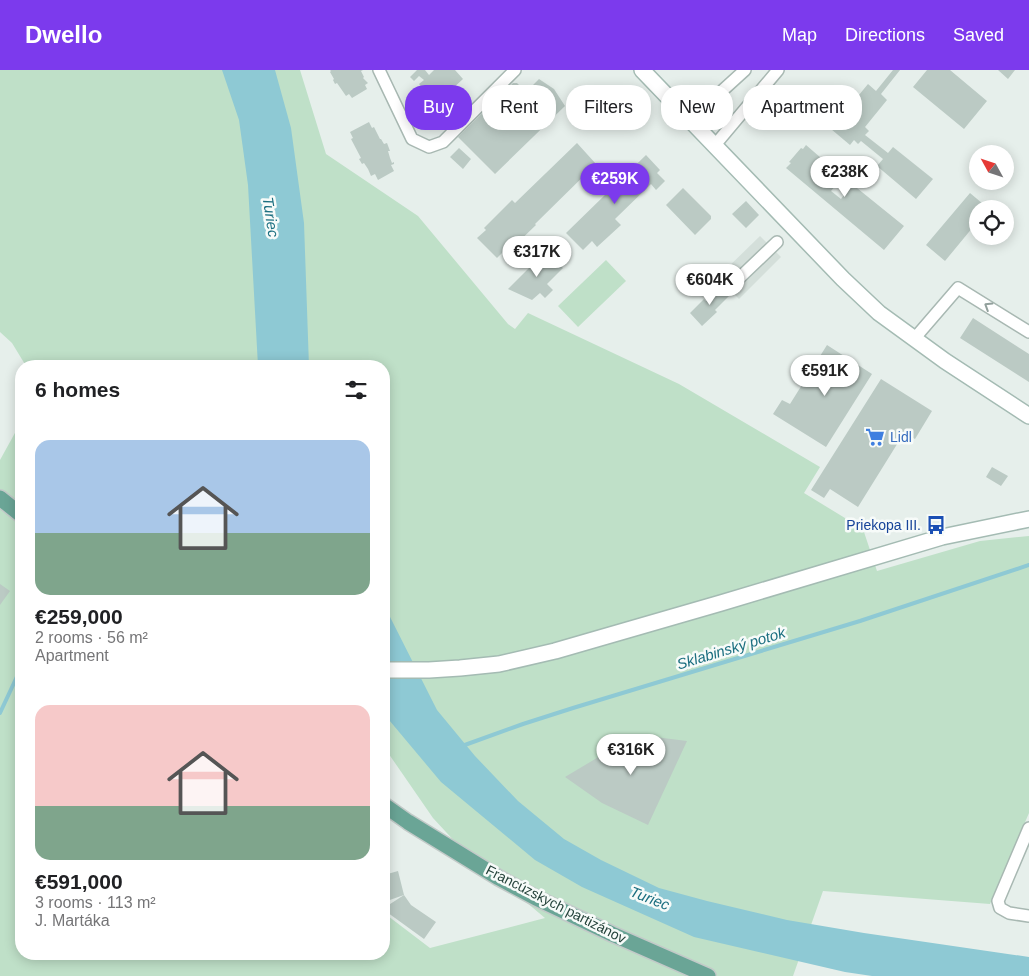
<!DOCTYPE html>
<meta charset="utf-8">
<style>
:root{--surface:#fff;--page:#f2f2f2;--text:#202124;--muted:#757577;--accent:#7c3aed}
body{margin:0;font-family:Helvetica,sans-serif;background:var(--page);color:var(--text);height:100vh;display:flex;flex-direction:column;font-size:19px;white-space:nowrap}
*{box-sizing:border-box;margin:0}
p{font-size:16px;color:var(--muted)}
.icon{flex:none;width:28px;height:28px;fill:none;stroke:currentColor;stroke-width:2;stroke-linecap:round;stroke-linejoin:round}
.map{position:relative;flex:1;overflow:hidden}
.drawer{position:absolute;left:15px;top:290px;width:375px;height:600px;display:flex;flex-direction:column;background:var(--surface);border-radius:20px;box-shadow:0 2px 12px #0003}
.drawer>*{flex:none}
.banner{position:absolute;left:405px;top:15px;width:475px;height:45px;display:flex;gap:10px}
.needle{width:32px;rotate:310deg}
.controls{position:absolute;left:969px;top:75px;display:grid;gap:10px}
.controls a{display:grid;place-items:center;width:45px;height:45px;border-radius:50%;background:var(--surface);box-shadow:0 2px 12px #0003;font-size:25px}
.price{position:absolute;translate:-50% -42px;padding:0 11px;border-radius:18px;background:#fff;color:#222;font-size:16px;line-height:32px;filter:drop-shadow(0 1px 2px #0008)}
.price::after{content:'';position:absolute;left:50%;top:30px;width:15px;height:11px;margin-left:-8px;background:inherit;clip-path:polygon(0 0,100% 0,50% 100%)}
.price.current{background:var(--accent);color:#fff}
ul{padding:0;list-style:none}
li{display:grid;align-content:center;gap:10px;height:265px;padding:0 20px}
li span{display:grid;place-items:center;height:155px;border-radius:15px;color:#555}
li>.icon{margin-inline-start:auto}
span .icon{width:90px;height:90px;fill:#fffc;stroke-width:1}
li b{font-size:21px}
h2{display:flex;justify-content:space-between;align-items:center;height:60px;padding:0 20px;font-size:21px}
.pill{padding:0 18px;border-radius:20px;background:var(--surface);box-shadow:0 2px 12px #0003;font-size:18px;line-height:45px}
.pill.current{background:var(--accent);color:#fff}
header{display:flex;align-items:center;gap:30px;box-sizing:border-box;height:70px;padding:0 25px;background:var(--accent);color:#fff}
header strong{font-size:24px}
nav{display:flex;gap:28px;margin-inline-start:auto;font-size:18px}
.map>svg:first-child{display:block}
.built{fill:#d4dfda}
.green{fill:#bfe0c8}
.water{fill:#8ec9d4}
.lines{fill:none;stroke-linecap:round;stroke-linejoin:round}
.stream{stroke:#8ec9d4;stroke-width:4}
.building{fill:#bbcac4}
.street-casing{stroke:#a8b8b2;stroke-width:14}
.secondary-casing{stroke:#a4bbb3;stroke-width:18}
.primary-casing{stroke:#c2cac8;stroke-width:18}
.street{stroke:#fff;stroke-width:11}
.secondary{stroke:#fff;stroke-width:15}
.primary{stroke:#6aa596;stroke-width:15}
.oneway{stroke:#92a09c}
.labels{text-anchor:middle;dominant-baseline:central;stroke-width:5;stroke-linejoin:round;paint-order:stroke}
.shop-label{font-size:14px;fill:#366cbe;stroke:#f7fbf9;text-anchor:start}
.transit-label{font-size:14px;fill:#164399;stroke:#f7fbf9;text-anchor:end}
.street-label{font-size:14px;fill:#24423a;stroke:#f7fbf9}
.water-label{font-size:15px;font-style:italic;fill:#1c6f80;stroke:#f7fbf9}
</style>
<header>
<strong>Dwello</strong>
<nav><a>Map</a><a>Directions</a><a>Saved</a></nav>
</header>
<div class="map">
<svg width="1029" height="906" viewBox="0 0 1029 906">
<rect width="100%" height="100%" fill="#e6efeb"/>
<path class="built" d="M760,166L781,187L739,229L718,207Z"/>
<path class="green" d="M0,0H300L326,84L418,146L508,254L515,259L528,243L679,314L820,397L804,423L863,459L877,501L980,471L1029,466V743L990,834L823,821L793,906H0V390L21,352V884H384V843L430,878L545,848L458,775L433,748L384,677V296H26L12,273L0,262Z
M606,190L626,211L578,257L558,236Z"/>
<path class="water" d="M222,0H275L291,58L304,153L309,296H258L248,115L239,50Z
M384,535L437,640L475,686L518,731L564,769L601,790L659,818L707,831L787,850L864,863L1029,887V906H872L845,902L694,867L582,817L535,790L441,712L384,644Z"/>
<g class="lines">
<path class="stream" d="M0,643L21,598
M462,676L523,654L573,638L860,551L1029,495"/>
</g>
<path class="building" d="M330,0H363L361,1L364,7L363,8L368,13L365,15L367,19L352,28L349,24L346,26L337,13L335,14L333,10L334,9L330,2L331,1Z
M417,0H425L429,5L434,0H455L463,9L439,31L426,16L423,19L419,14L424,10L419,6L414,11L410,7Z
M893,0H900L881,24L887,30L865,57L869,61L865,65L888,83L893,77L933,109L916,129L877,96L883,89L861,71L858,74L854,70L850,75L831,59L868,14L876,21Z
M927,0H950L987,31L964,59L913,17Z
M998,0H1015L1008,9Z
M539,9L554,19L565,36L495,104L458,67L513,13H517L526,22Z
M369,52L372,58L374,57L380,69H381L384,74L387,73L390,81H388L390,88L392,93L394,92V94L391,95L394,101L378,110L375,104L371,106L368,99L364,93L362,94L359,89L361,88L351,69L353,68L350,62Z
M577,73L596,94L535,154L536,155L508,182L505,180L497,188L477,168L486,160L484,158L512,130L515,133Z
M806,75L843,107L831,121L841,129L852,114L904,156L884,180L786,98L791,93L789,92L801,78L803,79Z
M459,78L471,89L463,99L450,87Z
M646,85L660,100L657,103L665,111L656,120L651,114L615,149L621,155L597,177L592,171L583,180L566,163Z
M683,118L711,146V149L695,165L666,135Z
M970,123L989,139H978V151L945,191L926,175Z
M746,131L759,145L746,158L732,144Z
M546,181L563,198L547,214L553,220L545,228L540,223L532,230L508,219Z
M722,216L731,224L715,240L717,242L702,256L690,243L704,229L706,231Z
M973,248L1029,284V312L960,268Z
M827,275L872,304L826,377L773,344L782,330L790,334Z
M881,309L932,341L915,369L904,363L858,437L830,419L824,428L811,420Z
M992,397L1008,406L1001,416L986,407Z
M0,514L10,521L0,535Z
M632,667L638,674L655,667L687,671L648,755L602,733L565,707Z
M398,801L404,825L384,832V805Z
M404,825L411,835L436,852L424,869L384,840V838Z"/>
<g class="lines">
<g class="street-casing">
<path id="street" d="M379,0L412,69L429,77L443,72L515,0
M690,50L745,0
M715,75L778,0
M733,214L777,172
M914,269L958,218L1029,262
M1029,758L998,831L1000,838L1009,843L1029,846"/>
</g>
<g class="secondary-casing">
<path id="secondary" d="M642,0L843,209L879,243L945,291L1029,346
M384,600H429L460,598L499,594L555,581L721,533L942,467L1029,449"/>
</g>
<g class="primary-casing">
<path id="primary" d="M0,428L21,445
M384,735L408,752L499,808L536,828L612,864L708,906"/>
</g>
<use href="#street" class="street"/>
<use href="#secondary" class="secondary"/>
<use href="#primary" class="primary"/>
</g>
<defs><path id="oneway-chevron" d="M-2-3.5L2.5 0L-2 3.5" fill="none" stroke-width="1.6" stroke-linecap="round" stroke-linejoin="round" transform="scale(1.25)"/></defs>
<use class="oneway" href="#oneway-chevron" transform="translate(988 236) rotate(-148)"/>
<defs>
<g id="supermarket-bare" transform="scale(1.5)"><path d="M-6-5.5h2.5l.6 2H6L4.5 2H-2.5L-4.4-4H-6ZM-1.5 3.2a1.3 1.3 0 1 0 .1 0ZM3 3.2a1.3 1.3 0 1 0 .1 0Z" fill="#3f7fe0" stroke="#f7fbf9" stroke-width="2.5" paint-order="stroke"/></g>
<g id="bus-bare" transform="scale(1.5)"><path d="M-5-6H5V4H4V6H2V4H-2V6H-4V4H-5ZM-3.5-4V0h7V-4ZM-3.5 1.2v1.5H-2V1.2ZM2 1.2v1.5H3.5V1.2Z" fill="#1a4fb4" stroke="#f7fbf9" stroke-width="2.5" paint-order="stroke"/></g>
</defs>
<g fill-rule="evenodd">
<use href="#supermarket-bare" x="875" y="367"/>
<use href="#bus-bare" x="936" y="455"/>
</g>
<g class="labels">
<g class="shop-label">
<text x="890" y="367">Lidl</text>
</g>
<g class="transit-label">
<text x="921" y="455">Priekopa III.</text>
</g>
<g class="street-label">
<text transform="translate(556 834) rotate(27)">Francúzskych partizánov</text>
</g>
<g class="water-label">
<text transform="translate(271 147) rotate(81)">Turiec</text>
<text transform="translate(731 578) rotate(-17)">Sklabinský potok</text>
<text transform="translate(650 828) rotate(21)">Turiec</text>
</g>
</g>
</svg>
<div class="controls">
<a><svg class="needle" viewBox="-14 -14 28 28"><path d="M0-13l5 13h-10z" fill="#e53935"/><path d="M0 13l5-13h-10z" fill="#757577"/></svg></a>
<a><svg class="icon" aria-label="locate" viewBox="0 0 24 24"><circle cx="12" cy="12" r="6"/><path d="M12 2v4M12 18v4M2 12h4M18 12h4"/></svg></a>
</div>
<b class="price" style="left:845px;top:128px">€238K</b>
<b class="price current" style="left:615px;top:135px">€259K</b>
<b class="price" style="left:537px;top:208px">€317K</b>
<b class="price" style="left:710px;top:236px">€604K</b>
<b class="price" style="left:825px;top:327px">€591K</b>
<b class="price" style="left:631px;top:706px">€316K</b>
<div class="banner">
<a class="pill current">Buy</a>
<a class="pill">Rent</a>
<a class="pill">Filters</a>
<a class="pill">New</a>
<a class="pill">Apartment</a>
</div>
<section class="drawer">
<h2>6 homes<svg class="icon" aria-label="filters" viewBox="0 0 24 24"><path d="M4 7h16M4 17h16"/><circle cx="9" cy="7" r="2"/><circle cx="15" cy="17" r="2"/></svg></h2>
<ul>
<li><span style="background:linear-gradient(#a9c7e8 60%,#7fa58c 0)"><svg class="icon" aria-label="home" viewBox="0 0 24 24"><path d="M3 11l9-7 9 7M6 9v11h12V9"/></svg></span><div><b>€259,000</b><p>2 rooms · 56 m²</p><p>Apartment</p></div></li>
<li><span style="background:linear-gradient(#f6c9c9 65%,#7fa58c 0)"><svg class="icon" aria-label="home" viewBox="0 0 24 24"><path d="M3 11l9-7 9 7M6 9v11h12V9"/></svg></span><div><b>€591,000</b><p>3 rooms · 113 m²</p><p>J. Martáka</p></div></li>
</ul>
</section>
</div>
